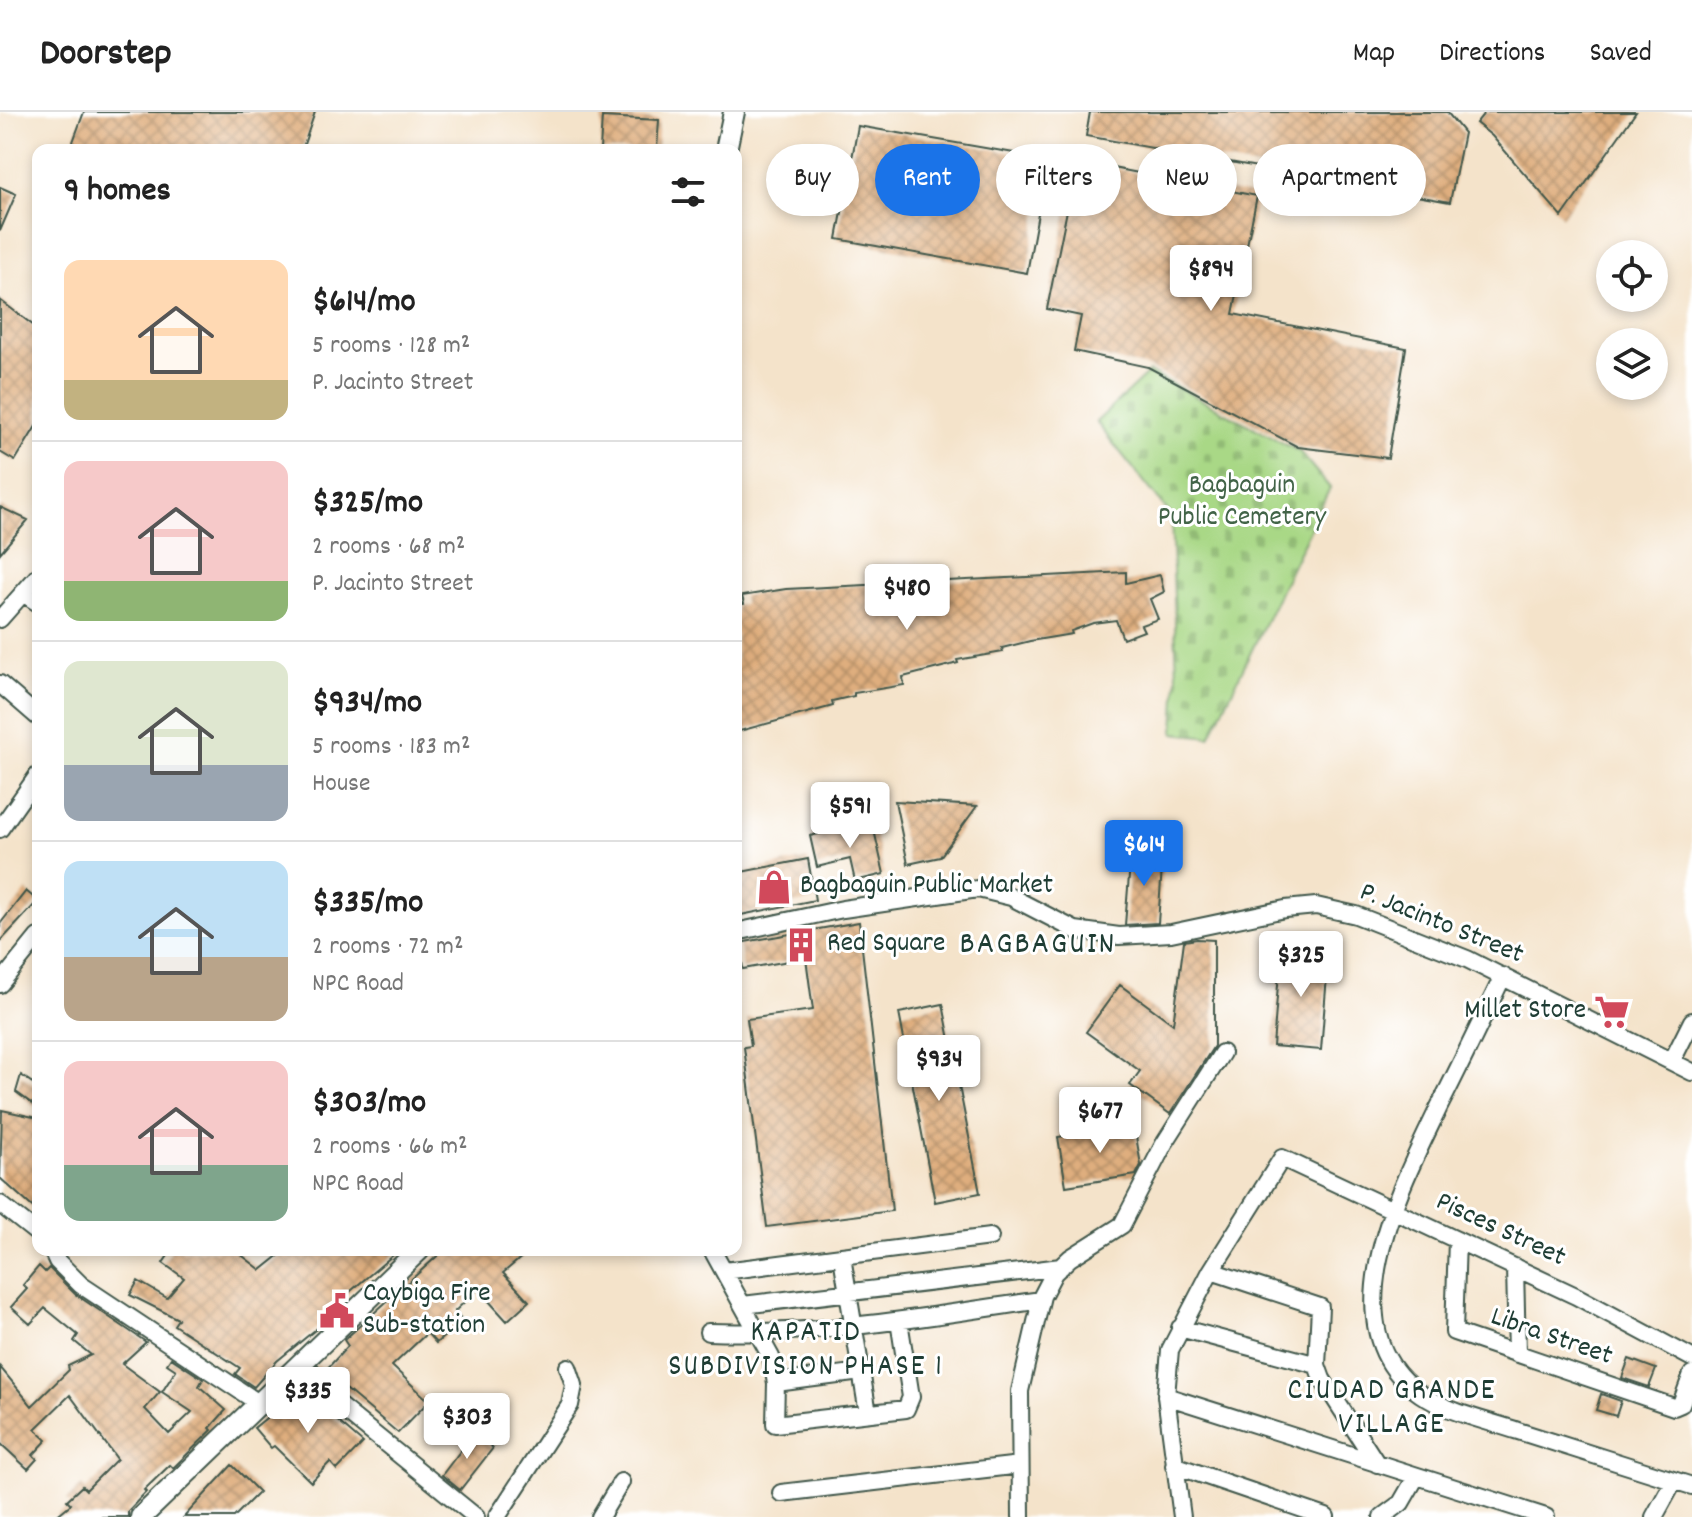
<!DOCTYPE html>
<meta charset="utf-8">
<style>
:root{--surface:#fff;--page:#f6f6f6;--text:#222;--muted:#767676;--line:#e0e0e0;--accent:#1a73e8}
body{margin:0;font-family:Dekko,sans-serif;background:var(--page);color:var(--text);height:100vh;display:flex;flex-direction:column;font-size:30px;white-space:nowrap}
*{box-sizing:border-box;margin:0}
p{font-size:26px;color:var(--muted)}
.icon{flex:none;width:44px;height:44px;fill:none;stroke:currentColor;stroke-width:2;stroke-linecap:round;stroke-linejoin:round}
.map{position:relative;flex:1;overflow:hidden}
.sheet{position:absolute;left:32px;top:32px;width:710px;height:1112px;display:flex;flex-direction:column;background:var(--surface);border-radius:16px;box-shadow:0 4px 12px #0003}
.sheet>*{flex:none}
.guide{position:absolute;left:766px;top:32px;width:760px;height:72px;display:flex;gap:16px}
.fabs{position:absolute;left:1596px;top:128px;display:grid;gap:16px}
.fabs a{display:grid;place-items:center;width:72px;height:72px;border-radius:50%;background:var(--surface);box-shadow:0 4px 12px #0003;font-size:40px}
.price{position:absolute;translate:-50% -68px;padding:0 18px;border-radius:8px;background:#fff;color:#222;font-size:26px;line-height:52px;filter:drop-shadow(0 2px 4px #0008)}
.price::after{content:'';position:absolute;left:50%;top:48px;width:24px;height:18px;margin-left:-12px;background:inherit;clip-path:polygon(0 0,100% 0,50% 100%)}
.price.current{background:var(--accent);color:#fff}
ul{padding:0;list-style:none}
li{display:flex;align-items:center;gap:24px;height:200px;padding:0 32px}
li+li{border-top:2px solid var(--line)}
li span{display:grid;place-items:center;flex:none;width:224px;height:160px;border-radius:16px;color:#555}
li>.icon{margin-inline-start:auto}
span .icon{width:96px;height:96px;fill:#fffc;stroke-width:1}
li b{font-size:34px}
h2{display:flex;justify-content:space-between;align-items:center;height:96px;padding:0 32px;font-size:34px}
.tag{padding:0 28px;border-radius:36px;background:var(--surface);box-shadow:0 4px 12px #0003;font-size:28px;line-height:72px}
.tag.current{background:var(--accent);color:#fff}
header{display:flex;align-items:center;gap:48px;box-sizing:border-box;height:112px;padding:0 40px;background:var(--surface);border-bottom:2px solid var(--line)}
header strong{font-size:38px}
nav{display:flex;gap:44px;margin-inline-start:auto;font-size:28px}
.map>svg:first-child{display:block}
.cemetery{fill:url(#cemetery-stones);stroke:#648a5d;stroke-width:2}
.building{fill:url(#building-cross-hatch)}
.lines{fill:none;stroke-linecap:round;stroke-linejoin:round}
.minor-casing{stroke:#3f564a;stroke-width:20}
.major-casing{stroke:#3f564a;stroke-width:24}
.minor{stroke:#fff;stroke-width:16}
.major{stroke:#fff;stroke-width:20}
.labels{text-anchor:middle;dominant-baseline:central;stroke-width:6;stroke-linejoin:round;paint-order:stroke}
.park-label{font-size:28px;fill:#426448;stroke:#fff}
.poi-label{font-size:28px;fill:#1f3d34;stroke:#fff;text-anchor:start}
.street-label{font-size:28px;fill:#1f3d34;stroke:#fff}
.neighbourhood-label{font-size:30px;letter-spacing:2px;fill:#1f3d34;stroke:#fff}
.quarter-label{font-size:32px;letter-spacing:2px;fill:#1f3d34;stroke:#fff}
</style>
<header>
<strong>Doorstep</strong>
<nav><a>Map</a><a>Directions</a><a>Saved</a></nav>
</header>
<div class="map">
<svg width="1692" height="1405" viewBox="0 0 1692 1405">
<defs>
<pattern id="cemetery-stones" width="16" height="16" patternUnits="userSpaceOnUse" patternTransform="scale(2)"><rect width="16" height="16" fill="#a9d886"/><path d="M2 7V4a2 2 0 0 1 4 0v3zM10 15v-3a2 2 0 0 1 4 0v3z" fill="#91ba74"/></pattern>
<pattern id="building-cross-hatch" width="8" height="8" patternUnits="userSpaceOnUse" patternTransform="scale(2)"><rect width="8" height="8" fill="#dfae7e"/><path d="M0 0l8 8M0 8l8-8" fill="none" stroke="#b48f68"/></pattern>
</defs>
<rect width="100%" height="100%" fill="#fff"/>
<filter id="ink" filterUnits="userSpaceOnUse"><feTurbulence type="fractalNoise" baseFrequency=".0125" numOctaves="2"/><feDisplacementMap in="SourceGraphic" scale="16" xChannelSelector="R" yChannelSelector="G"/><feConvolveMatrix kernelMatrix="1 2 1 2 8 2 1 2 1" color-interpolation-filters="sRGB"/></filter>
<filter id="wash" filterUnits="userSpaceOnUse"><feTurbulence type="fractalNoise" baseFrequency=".006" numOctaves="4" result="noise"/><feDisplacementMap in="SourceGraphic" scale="32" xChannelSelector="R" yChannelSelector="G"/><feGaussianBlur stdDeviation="1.8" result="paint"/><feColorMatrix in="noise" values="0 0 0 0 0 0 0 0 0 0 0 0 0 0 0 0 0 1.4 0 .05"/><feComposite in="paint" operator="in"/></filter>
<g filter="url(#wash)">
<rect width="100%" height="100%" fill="#f4e3ca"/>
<path class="cemetery" d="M1149,260L1300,340L1330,376L1210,625L1174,621L1177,565L1171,403L1096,310Z"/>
<g id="blocks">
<path class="building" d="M84,0H315L302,38H70Z
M1090,0H1447L1464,21L1450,90L1086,24Z
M1485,0H1636L1562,105L1492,24L1476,11Z
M602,5L659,8L657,38H600Z
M858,14L1048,47L1027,161L837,127Z
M1077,49L1257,84L1233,202L1406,236L1388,346L1298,335L1148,255L1074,239L1081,204L1047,197Z
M0,75L16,82L0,119Z
M0,188L38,217V311L15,349L0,340Z
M0,395L28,408L0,441Z
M1126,460V471L1160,463L1164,480L1150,487L1158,507L1141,513L1144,519L1123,527L1116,508L1093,511L1071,519L1072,522L1030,529L1002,536L1003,540L957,548L958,551L903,565L904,573L854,581V584L832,589L833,594L736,620V493L744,492L742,484L786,477Z
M895,689L977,694L940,745L908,752Z
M872,709L884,762L855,769L850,747L817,755L810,724Z
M1131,739L1163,741L1158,811L1125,813Z
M808,747L815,788L736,804V761Z
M26,779L38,789L0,830V812Z
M859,810L892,1099L767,1115L744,935L751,934L747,907L813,898L806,846L743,857L739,831Z
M1197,827L1214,828V934L1170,1002L1130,973L1140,959L1086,920L1120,873L1173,912L1184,829Z
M1281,836L1329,839L1321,938L1273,934Z
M943,892L980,1081L935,1090L899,901Z
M21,963L38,975V996L16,980Z
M2,998L38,1006V1100L0,1066Z
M1134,1013L1141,1053L1136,1063L1066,1074L1058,1025Z
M172,1138H235L261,1158L286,1138H399L345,1184L348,1188L326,1209L277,1249L254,1275L235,1262L240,1256L174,1213L178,1207L130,1183L138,1169L167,1186L184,1166L163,1151Z
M444,1138H530L503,1161L529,1189L507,1209L478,1177L455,1199L463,1209L436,1231L427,1221L392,1254L429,1289L398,1321L346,1277L341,1281L313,1258L318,1253L324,1260L348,1234L344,1228Z
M39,1154L45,1160L49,1156L75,1182L146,1230L122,1252L160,1280L145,1297L169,1322L192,1300L162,1280L176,1258L167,1252L171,1246L203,1267L199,1274L226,1298L210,1316L212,1318L173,1356L170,1353L144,1378L146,1380L128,1399V1405H55L71,1392L67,1388L82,1374L86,1378L117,1347L70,1283L35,1317L47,1328L33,1343L37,1347L28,1357L0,1331V1255L32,1294L69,1258L68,1254L91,1243L74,1229L78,1223L45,1196L30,1212L11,1195L27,1177L23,1173Z
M1629,1247L1656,1257L1649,1275L1622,1266Z
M297,1274L363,1331L337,1358L330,1350L311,1370L274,1334L271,1336L254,1316L281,1294L279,1292Z
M1601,1282L1621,1289L1616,1304L1596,1298Z
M474,1321L493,1336L460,1378L442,1363Z
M232,1353L259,1380L234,1405H184Z"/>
</g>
</g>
<g filter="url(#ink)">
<use href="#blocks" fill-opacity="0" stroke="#3f564a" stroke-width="2"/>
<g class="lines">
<g class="minor-casing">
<path id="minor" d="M23,481L38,491
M0,507L38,464
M0,572L38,605
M0,717L38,663
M736,820L843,797L978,777L1011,785L1075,818L1119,824L1171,821L1285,797L1316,794L1356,803L1467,847L1692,960
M1503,864C1482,908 1461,952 1439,995C1401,1075 1321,1223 1427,1286C1454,1302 1488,1309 1518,1319C1576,1337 1634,1356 1692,1374
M0,872L38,825
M1672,949L1692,909
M0,1092L38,1122
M1457,1128L1454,1220L1674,1295L1681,1292L1692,1262
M52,1138L57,1149L81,1173L260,1292
M712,1138L771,1245L776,1271L775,1312L906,1297L911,1285L899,1209
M842,1145L868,1301
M1515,1155L1517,1242
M724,1159L990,1125
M1211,1159L1320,1195L1317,1253L1322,1267L1377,1352
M743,1193L1061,1155
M1180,1216L1317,1253
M708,1220C820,1224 931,1204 1041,1188
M295,1258L476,1405
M776,1271L861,1260
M1166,1284L1546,1405
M1174,1353L1326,1405
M781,1381L1020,1353
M497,1405L570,1293L574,1273L568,1255
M600,1405L621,1370
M1021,1405L1020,1279L1042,1184L1054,1161L1070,1146L1122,1113L1164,1032L1222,941
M1182,1405L1166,1284L1170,1238L1211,1159L1282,1046L1576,1184L1692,1246
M1382,1405L1401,1391L1416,1365
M1654,1405L1674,1369"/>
</g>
<g class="major-casing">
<path id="major" d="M726,38L734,0
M141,1405L419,1138"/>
</g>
<use href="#minor" class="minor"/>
<use href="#major" class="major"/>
</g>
</g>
<defs>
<g id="shop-bare" transform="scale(2.76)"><path d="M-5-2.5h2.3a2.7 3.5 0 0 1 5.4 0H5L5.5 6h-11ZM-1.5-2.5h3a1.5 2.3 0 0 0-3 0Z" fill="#d1495b" stroke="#fff" stroke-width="2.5" paint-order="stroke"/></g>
<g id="building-bare" transform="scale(2.76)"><path d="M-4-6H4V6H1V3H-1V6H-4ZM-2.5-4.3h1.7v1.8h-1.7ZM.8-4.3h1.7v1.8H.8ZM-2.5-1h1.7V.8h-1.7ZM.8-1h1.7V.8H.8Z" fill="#d1495b" stroke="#fff" stroke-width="2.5" paint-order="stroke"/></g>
<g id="supermarket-bare" transform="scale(2.76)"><path d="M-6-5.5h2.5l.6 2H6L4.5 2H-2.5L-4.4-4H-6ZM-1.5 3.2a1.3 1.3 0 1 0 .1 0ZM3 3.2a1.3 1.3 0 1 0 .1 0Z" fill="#d1495b" stroke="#fff" stroke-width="2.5" paint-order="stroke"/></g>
<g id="civic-bare" transform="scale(2.76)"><path d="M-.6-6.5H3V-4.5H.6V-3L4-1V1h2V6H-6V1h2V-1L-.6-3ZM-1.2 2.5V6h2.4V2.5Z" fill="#d1495b" stroke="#fff" stroke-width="2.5" paint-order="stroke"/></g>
</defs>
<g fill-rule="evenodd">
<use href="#shop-bare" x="774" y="775"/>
<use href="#building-bare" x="801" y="833"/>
<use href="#supermarket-bare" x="1612" y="900"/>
<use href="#civic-bare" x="337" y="1199"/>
</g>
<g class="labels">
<g class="park-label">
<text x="1242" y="375">Bagbaguin<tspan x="1242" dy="32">Public Cemetery</tspan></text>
</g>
<g class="poi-label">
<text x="800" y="775">Bagbaguin Public Market</text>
<text x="827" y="833">Red Square</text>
<text x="1586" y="900" text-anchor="end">Millet Store</text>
<text x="363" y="1183">Caybiga Fire<tspan x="363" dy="32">Sub-station</tspan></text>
</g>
<g class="street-label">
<text transform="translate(1441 813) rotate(22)">P. Jacinto Street</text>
<text transform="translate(1500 1119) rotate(25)">Pisces Street</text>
<text transform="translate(1551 1226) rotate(19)">Libra Street</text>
</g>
<g class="neighbourhood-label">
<text x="806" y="1222">KAPATID<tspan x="806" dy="34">SUBDIVISION PHASE 1</tspan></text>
<text x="1392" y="1280">CIUDAD GRANDE<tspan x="1392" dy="34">VILLAGE</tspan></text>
</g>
<g class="quarter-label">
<text x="1038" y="834">BAGBAGUIN</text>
</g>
</g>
</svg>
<div class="fabs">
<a><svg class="icon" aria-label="locate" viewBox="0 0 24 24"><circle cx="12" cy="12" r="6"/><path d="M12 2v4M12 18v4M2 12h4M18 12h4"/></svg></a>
<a><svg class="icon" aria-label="layers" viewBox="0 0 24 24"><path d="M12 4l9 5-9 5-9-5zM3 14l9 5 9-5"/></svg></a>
</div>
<b class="price" style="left:1211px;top:201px">$894</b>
<b class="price" style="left:907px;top:520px">$480</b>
<b class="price" style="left:850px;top:738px">$591</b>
<b class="price current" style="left:1144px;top:776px">$614</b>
<b class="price" style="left:1301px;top:887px">$325</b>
<b class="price" style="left:939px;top:991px">$934</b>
<b class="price" style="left:1100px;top:1043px">$677</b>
<b class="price" style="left:308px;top:1323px">$335</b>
<b class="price" style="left:467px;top:1349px">$303</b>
<div class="guide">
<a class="tag">Buy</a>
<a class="tag current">Rent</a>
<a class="tag">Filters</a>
<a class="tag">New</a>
<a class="tag">Apartment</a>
</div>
<section class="sheet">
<h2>9 homes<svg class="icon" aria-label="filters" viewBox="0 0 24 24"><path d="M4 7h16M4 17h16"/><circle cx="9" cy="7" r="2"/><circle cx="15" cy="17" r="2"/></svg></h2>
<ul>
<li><span style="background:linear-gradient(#ffd9b3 75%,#c2b280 0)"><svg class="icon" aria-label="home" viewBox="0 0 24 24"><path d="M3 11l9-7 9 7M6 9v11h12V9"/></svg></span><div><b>$614/mo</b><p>5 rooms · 128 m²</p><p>P. Jacinto Street</p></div></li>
<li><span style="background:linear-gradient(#f6c9c9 75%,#8fb573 0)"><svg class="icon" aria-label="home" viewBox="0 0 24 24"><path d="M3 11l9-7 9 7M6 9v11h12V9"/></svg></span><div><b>$325/mo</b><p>2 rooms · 68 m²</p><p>P. Jacinto Street</p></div></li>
<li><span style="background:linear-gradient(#dfe7d0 65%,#9aa5b1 0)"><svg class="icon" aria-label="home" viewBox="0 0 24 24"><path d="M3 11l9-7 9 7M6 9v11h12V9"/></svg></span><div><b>$934/mo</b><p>5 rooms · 183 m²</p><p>House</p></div></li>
<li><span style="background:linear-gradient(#bfe0f5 60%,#b9a48a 0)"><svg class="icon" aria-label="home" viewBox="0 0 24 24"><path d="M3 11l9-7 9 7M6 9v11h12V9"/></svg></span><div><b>$335/mo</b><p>2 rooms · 72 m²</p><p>NPC Road</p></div></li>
<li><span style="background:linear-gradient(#f6c9c9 65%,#7fa58c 0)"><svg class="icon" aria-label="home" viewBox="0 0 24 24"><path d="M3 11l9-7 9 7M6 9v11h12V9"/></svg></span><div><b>$303/mo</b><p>2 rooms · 66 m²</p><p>NPC Road</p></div></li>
</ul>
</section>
</div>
